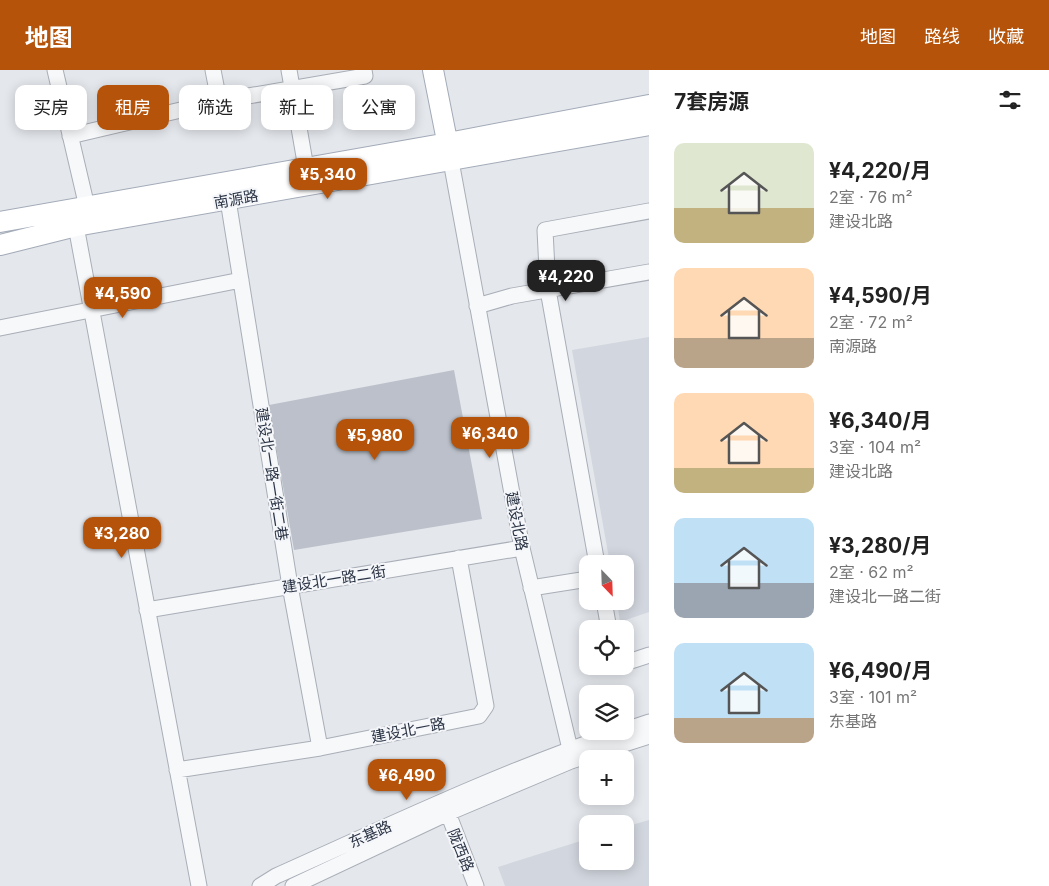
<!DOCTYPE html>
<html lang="zh">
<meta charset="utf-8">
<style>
:root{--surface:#fff;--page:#f2f2f2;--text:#222;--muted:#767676;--accent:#b45309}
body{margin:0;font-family:Inter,"Noto Sans SC",sans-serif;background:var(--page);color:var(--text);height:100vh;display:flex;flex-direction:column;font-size:19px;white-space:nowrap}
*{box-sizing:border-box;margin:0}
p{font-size:16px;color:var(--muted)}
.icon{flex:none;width:28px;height:28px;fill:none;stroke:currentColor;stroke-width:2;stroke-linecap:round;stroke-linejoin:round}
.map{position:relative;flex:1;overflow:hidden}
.sheet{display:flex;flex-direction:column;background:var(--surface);width:400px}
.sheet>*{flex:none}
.guide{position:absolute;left:15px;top:15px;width:475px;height:45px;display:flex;gap:10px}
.needle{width:32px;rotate:157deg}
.controls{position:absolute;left:579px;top:485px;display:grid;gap:10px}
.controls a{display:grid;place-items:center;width:55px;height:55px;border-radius:10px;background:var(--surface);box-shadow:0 2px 12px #0003;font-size:25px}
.price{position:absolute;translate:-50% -42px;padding:0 11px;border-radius:10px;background:var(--accent);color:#fff;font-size:16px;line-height:32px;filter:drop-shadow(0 1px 2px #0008)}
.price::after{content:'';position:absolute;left:50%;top:30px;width:15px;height:11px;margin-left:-8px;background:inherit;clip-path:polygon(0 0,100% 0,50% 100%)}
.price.current{background:#222;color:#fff}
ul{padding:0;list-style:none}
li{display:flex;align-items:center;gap:15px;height:125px;padding:0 25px}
li span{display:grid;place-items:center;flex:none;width:140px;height:100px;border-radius:10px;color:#555}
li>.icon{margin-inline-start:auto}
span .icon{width:60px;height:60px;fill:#fffc;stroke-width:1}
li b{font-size:21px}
h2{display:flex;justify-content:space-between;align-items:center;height:60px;padding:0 25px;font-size:21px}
.tag{padding:0 18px;border-radius:10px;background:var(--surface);box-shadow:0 2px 12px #0003;font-size:18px;line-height:45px}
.tag.current{background:var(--accent);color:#fff}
header{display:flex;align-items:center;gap:30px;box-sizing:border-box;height:70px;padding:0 25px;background:var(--accent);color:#fff}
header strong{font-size:24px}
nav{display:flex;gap:28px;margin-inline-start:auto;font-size:18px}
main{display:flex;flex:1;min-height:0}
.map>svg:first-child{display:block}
.built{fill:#d2d6de}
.building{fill:#bbc0ca}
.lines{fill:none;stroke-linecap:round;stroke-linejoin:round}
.minor-casing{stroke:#a9aeb7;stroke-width:17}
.major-casing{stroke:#a3abb8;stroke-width:22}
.minor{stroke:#f7f8fa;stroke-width:15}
.major{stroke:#fff;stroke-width:20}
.labels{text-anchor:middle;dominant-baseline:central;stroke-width:4;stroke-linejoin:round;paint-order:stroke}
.street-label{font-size:15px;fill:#2b3445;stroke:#f4f6f9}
</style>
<header>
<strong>地图</strong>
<nav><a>地图</a><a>路线</a><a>收藏</a></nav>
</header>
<main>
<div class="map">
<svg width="649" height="816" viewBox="0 0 649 816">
<rect width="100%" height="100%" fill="#e4e7ec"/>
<path class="built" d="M649,267V542L620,552L617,531H625V494H610L572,280Z
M649,750V816H505L498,797L587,769L588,791H625V757Z"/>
<path class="building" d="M454,300L482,449L294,480L269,335Z"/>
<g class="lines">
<g class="minor-casing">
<path id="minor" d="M55,0L87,137
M213,0L219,31
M289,0L306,98
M70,66L219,31L365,6L364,0
M451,91L522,478L570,679L571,691
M228,130L290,516L320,678
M76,156L199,816
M477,236L512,226L649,202
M0,258L241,210
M597,494L548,220L545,160L649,141
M531,518L588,509
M604,531L609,559
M147,540L522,478
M625,593L649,585
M625,660L649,652
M177,700L320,678L479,646L486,636L459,488
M448,743L476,816
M260,816L276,806C390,755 503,701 622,661
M293,816L448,743L571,691L649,666"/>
</g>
<g class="major-casing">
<path id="major" d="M433,0L450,86
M0,152L448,73L649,35
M0,175L76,156L649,55"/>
</g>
<use href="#minor" class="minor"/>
<use href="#major" class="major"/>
</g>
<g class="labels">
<g class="street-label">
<text transform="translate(236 129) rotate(-10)">南源路</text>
<text transform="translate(272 404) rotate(81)">建设北一路一街二巷</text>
<text transform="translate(517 451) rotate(79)">建设北路</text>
<text transform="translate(334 509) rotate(-9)">建设北一路二街</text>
<text transform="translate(408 660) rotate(-11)">建设北一路</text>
<text transform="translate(370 764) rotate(-24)">东基路</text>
<text transform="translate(461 780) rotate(68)">陇西路</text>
</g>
</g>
</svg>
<div class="controls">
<a><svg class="needle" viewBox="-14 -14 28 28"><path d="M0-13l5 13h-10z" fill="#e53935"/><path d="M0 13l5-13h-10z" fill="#767676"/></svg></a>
<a><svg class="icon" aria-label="locate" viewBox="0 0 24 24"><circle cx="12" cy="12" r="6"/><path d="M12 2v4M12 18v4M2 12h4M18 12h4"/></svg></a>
<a><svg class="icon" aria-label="layers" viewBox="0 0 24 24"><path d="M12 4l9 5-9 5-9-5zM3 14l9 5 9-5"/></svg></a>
<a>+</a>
<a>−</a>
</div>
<b class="price" style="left:328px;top:130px">¥5,340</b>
<b class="price current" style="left:566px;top:232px">¥4,220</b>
<b class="price" style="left:123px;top:249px">¥4,590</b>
<b class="price" style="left:490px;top:389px">¥6,340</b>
<b class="price" style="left:375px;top:391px">¥5,980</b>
<b class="price" style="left:122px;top:489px">¥3,280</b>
<b class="price" style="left:407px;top:731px">¥6,490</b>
<div class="guide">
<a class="tag">买房</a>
<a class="tag current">租房</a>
<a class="tag">筛选</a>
<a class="tag">新上</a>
<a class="tag">公寓</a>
</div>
</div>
<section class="sheet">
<h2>7套房源<svg class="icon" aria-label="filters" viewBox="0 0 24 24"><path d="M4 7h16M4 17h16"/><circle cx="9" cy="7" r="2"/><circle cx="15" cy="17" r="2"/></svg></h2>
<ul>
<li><span style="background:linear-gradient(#dfe7d0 65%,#c2b280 0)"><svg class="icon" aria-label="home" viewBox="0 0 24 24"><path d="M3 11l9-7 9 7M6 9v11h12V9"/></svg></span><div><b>¥4,220/月</b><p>2室 · 76 m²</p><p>建设北路</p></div></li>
<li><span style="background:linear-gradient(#ffd9b3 70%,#b9a48a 0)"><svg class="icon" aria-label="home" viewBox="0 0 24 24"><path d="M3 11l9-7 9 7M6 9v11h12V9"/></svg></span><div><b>¥4,590/月</b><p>2室 · 72 m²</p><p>南源路</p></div></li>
<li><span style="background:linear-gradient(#ffd9b3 75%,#c2b280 0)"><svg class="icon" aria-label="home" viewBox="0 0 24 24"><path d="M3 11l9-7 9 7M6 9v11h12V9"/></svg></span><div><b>¥6,340/月</b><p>3室 · 104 m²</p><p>建设北路</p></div></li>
<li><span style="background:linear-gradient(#bfe0f5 65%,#9aa5b1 0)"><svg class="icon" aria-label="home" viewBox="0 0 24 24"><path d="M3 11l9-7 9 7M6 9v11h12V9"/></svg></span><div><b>¥3,280/月</b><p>2室 · 62 m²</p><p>建设北一路二街</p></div></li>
<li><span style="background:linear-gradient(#bfe0f5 75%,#b9a48a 0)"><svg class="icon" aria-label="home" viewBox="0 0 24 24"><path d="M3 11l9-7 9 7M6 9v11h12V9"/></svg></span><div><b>¥6,490/月</b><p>3室 · 101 m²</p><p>东基路</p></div></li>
</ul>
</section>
</main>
